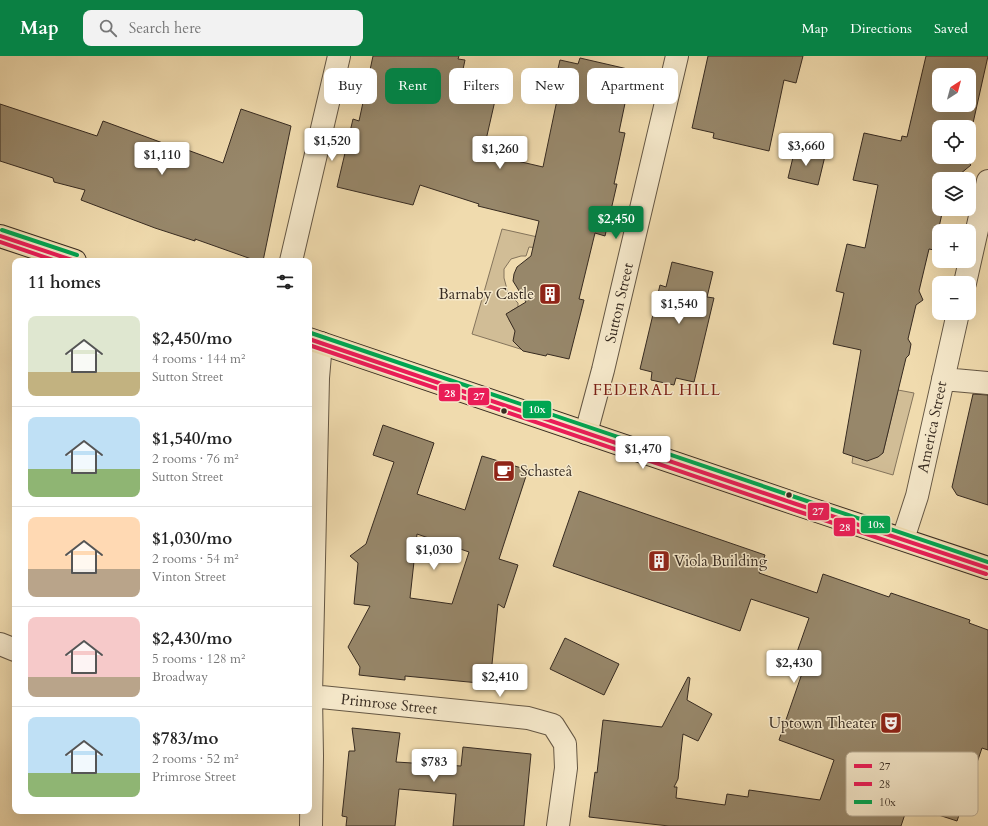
<!DOCTYPE html>
<meta charset="utf-8">
<style>
:root{--surface:#fff;--page:#f2f2f2;--text:#222;--muted:#767676;--line:#e0e0e0;--accent:#0b8043}
body{margin:0;font-family:Cardo,serif;background:var(--page);color:var(--text);height:100vh;display:flex;flex-direction:column;font-size:15px;white-space:nowrap}
*{box-sizing:border-box;margin:0}
p{font-size:13px;color:var(--muted)}
.icon{flex:none;width:22px;height:22px;fill:none;stroke:currentColor;stroke-width:2;stroke-linecap:round;stroke-linejoin:round}
.map{position:relative;flex:1;overflow:hidden}
.details{position:absolute;left:12px;top:202px;width:300px;height:556px;display:flex;flex-direction:column;background:var(--surface);border-radius:8px;box-shadow:0 4px 16px #0002}
.details>*{flex:none}
.top-card{position:absolute;left:324px;top:12px;width:380px;height:36px;display:flex;gap:8px}
.needle{width:26px;rotate:36deg}
.buttons{position:absolute;left:932px;top:12px;display:grid;gap:8px}
.buttons a{display:grid;place-items:center;width:44px;height:44px;border-radius:8px;background:var(--surface);box-shadow:0 4px 16px #0002;font-size:20px}
.price{position:absolute;translate:-50% -34px;padding:0 9px;border-radius:4px;background:#fff;color:#222;font-size:13px;line-height:26px;filter:drop-shadow(0 1px 2px #0008)}
.price::after{content:'';position:absolute;left:50%;top:24px;width:12px;height:9px;margin-left:-6px;background:inherit;clip-path:polygon(0 0,100% 0,50% 100%)}
.price.current{background:var(--accent);color:#fff}
ul{padding:0;list-style:none}
li{display:flex;align-items:center;gap:12px;height:100px;padding:0 16px}
li+li{border-top:1px solid var(--line)}
li span{display:grid;place-items:center;flex:none;width:112px;height:80px;border-radius:8px;color:#555}
li>.icon{margin-inline-start:auto}
span .icon{width:48px;height:48px;fill:#fffc;stroke-width:1}
li b{font-size:17px}
h2{display:flex;justify-content:space-between;align-items:center;height:48px;padding:0 16px;font-size:17px}
.chip{padding:0 14px;border-radius:8px;background:var(--surface);box-shadow:0 4px 16px #0002;font-size:14px;line-height:36px}
.chip.current{background:var(--accent);color:#fff}
header{display:flex;align-items:center;gap:24px;box-sizing:border-box;height:56px;padding:0 20px;background:var(--accent);color:#fff}
header strong{font-size:19px}
nav{display:flex;gap:22px;margin-inline-start:auto;font-size:14px}
.search{width:280px;height:36px;background:var(--page);display:flex;align-items:center;gap:10px;box-sizing:border-box;padding:0 14px;border-radius:8px;color:var(--muted);font-size:15px}
.map>svg:first-child{display:block}
.green{fill:#d1bd96;stroke:#84745c}
.building{fill:#97876a;stroke:#372b21;fill-rule:evenodd}
.lines{fill:none;stroke-linecap:round;stroke-linejoin:round}
.minor-casing{stroke:#655744;stroke-width:24}
.major-casing{stroke:#372b21;stroke-width:24}
.minor{stroke:#f5e8ca;stroke-width:22}
.major{stroke:#f0dbae;stroke-width:22}
.bus-1-casing{stroke:#f5e8ca;stroke-width:7}
.bus-2-casing{stroke:#f5e8ca;stroke-width:7}
.bus-3-casing{stroke:#f5e8ca;stroke-width:7}
.bus-1{stroke:#ea1d57;stroke-width:4}
.bus-2{stroke:#ea1d57;stroke-width:4}
.bus-3{stroke:#00a651;stroke-width:4}
.bus-dot{fill:#372b21;stroke:#f5e8ca;stroke-width:1.5}
.labels{text-anchor:middle;dominant-baseline:central;stroke-width:3;stroke-linejoin:round;paint-order:stroke}
.poi-label{font-size:15px;fill:#372b21;stroke:#f5e8ca;text-anchor:end}
.street-label{font-size:15px;fill:#372b21;stroke:#f5e8ca}
.neighbourhood-label{font-size:16px;letter-spacing:1px;fill:#7a1f14;stroke:#f5e8ca}
.key{fill:#f5e8ca;stroke:#bcaf97;stroke-width:1}
.key-label{font-size:11px;fill:#372b21}
.line-badge{stroke:#f5e8ca;stroke-width:1.5}
.badge-label{font-size:11px;text-anchor:middle;font-weight:bold;fill:#fff}
</style>
<header>
<strong>Map</strong>
<div class="search"><svg class="icon" aria-label="search" viewBox="0 0 24 24"><circle cx="10" cy="10" r="6"/><path d="M15 15l6 6"/></svg>Search here</div>
<nav><a>Map</a><a>Directions</a><a>Saved</a></nav>
</header>
<div class="map">
<svg width="988" height="770" viewBox="0 0 988 770">
<rect width="100%" height="100%" fill="#f0dbae"/>
<filter id="stains"><feTurbulence type="fractalNoise" baseFrequency=".005" numOctaves="4"/><feColorMatrix values="0 0 0 0 .2 0 0 0 0 .09 0 0 0 0 .02 0 0 0 .5 -.17"/></filter>
<radialGradient id="worn" r=".72"><stop offset=".6" stop-color="#630" stop-opacity="0"/><stop offset="1" stop-color="#630" stop-opacity=".3"/></radialGradient>
<path class="green" d="M502,173L542,182L540,192L529,191L526,200H521L511,203L504,213V222L508,237L518,247V251L511,255L509,264L530,295V296L472,278Z
M898,334L914,337L893,419L852,407L853,400L883,397Z"/>
<path class="building" d="M373,0H459L458,3L465,4L462,18L499,27L483,97L543,111L557,44L551,43L560,4L578,8L580,2L632,14L619,76L625,77L614,128H617L605,180L595,177L579,243L584,244L569,303L547,298L546,300L523,295L513,285L515,275L506,258L526,246L513,225L514,218L517,211L531,200L539,165L478,150L479,148L420,129L413,149L337,131L353,63L359,65Z
M708,0H803L796,27L784,24L769,95L713,82L714,77L692,72Z
M926,0H988L969,85V71H939V101H965V102L971,109L954,123H939V153H943L934,194L929,193L919,235L923,244L916,249L908,283L911,288L909,299L906,302L883,397L878,401L867,405L843,397L861,294L833,288L844,237L836,235L847,188L865,192L878,129L853,124L864,77L901,85L902,80L907,81ZM939,19H969V49H939Z
M0,48L97,80L103,65L171,90V88L223,107L241,53L291,70L263,205H257L195,183V185L155,172L81,144L85,134L54,126L53,122L0,105Z
M795,93L825,100L818,129L788,122Z
M672,206L713,216L707,241L714,242L694,326L676,322L674,329L651,324L652,316L640,313L660,229L666,231Z
M973,338L988,339V449L957,439L952,431Z
M383,369L434,387L417,438L465,454L482,400L528,414L499,503L518,509L504,552L498,548L490,628L405,620V624L359,619L360,611L348,591L370,550L354,548L358,507L350,500L366,488L394,406L373,399ZM417,478L469,496L452,548L410,542Z
M579,435L765,499L759,517L817,537L823,518L889,541L891,537L970,564L969,567L988,574V694L982,692L957,765L908,749L901,770H669L589,761L595,716L597,717L603,664L653,670L662,671L688,621L690,622L687,644L712,658L698,685L683,678L678,723L674,731H677L676,742L725,749L727,738L748,741L749,734L820,744L834,704L779,684L807,603L796,599L809,562L751,543L740,575L553,510Z
M565,582L619,608L604,639L550,613Z
M352,672L400,677L396,706L461,710L463,691L531,698L524,770H453L456,738L399,733L395,770H346L347,761L342,760L349,695H355Z"/>
<g class="lines">
<g class="minor-casing">
<path id="minor" d="M291,205L339,0
M965,227L988,125
M943,323L988,327
M586,377L603,314L677,0
M903,483L917,440L958,257
M0,588L15,594
M311,640L528,662L553,669L565,688L566,712L558,770
M311,770L312,700L311,640L318,322L321,287"/>
</g>
<g class="major-casing">
<path id="major" d="M0,180L75,205
M309,283L796,448L988,512"/>
</g>
<use href="#minor" class="minor"/>
<use href="#major" class="major"/>
<g class="bus-1-casing">
<path id="bus-1" d="M0,180L75,205
M309,283L796,448L988,512"/>
</g>
<g class="bus-2-casing">
<path id="bus-2" d="M0,186L56,205
M309,289L794,454L986,518"/>
</g>
<g class="bus-3-casing">
<path id="bus-3" d="M2,174L77,199
M311,277L798,442L988,506"/>
</g>
<use href="#bus-1" class="bus-1"/>
<use href="#bus-2" class="bus-2"/>
<use href="#bus-3" class="bus-3"/>
</g>
<defs>
<g id="building-square" transform="scale(1.15)"><rect x="-9" y="-9" width="18" height="18" rx="4" fill="#8f2418" stroke="#f5e8ca"/><path d="M-4-6H4V6H1V3H-1V6H-4ZM-2.5-4.3h1.7v1.8h-1.7ZM.8-4.3h1.7v1.8H.8ZM-2.5-1h1.7V.8h-1.7ZM.8-1h1.7V.8H.8Z" fill="#fff"/></g>
<g id="cafe-square" transform="scale(1.15)"><rect x="-9" y="-9" width="18" height="18" rx="4" fill="#8f2418" stroke="#f5e8ca"/><path d="M-5.5-4.5H6V0H3Q3 3.5 0 3.5H-2.5Q-5.5 3.5-5.5 0ZM3-3.2v2h1.7v-2ZM-6 4.5H4V6H-6Z" fill="#fff"/></g>
<g id="theatre-square" transform="scale(1.15)"><rect x="-9" y="-9" width="18" height="18" rx="4" fill="#8f2418" stroke="#f5e8ca"/><path d="M-5-5.5Q0-4 5-5.5V0Q5 5 0 6Q-5 5-5 0ZM-3.3-2.5H-1v1.5H-3.3ZM1-2.5H3.3v1.5H1ZM-2.8 1Q0 5.5 2.8 1Z" fill="#fff"/></g>
</defs>
<g fill-rule="evenodd">
<use href="#building-square" x="550" y="238"/>
<use href="#cafe-square" x="504" y="415"/>
<use href="#building-square" x="659" y="505"/>
<use href="#theatre-square" x="891" y="667"/>
</g>
<g class="bus-dot">
<circle cx="504" cy="355" r="3.5"/>
<circle cx="789" cy="439" r="3.5"/>
</g>
<g class="labels">
<g class="poi-label">
<text x="534" y="238">Barnaby Castle</text>
<text x="520" y="415" text-anchor="start">Schasteâ</text>
<text x="674" y="505" text-anchor="start">Viola Building</text>
<text x="876" y="667">Uptown Theater</text>
</g>
<g class="street-label">
<text transform="translate(619 247) rotate(-77)">Sutton Street</text>
<text transform="translate(932 371) rotate(-78)">America Street</text>
<text transform="translate(389 648) rotate(6)">Primrose Street</text>
</g>
<g class="neighbourhood-label">
<text x="657" y="334">FEDERAL HILL</text>
</g>
</g>
<rect x="846" y="696" width="132" height="64" rx="6" class="key"/>
<rect x="854" y="708" width="18" height="4" fill="#ea1d57"/>
<rect x="854" y="726" width="18" height="4" fill="#ea1d57"/>
<rect x="854" y="744" width="18" height="4" fill="#00a651"/>
<g class="key-label">
<text x="879" y="714">27</text>
<text x="879" y="732">28</text>
<text x="879" y="750">10x</text>
</g>
<g class="line-badge">
<rect x="438" y="327" width="23" height="19" rx="4" fill="#ea1d57"/>
<rect x="467" y="331" width="23" height="19" rx="4" fill="#ea1d57"/>
<rect x="522" y="344" width="30" height="19" rx="4" fill="#00a651"/>
<rect x="807" y="446" width="23" height="19" rx="4" fill="#ea1d57"/>
<rect x="860" y="459" width="31" height="19" rx="4" fill="#00a651"/>
<rect x="833" y="461" width="23" height="20" rx="4" fill="#ea1d57"/>
</g>
<g class="badge-label">
<text x="450" y="341">28</text>
<text x="479" y="344">27</text>
<text x="537" y="357">10x</text>
<text x="818" y="459">27</text>
<text x="876" y="472">10x</text>
<text x="845" y="475">28</text>
</g>
<rect width="100%" height="100%" filter="url(#stains)"/>
<rect width="100%" height="100%" fill="url(#worn)"/>
</svg>
<div class="buttons">
<a><svg class="needle" viewBox="-14 -14 28 28"><path d="M0-13l5 13h-10z" fill="#e53935"/><path d="M0 13l5-13h-10z" fill="#767676"/></svg></a>
<a><svg class="icon" aria-label="locate" viewBox="0 0 24 24"><circle cx="12" cy="12" r="6"/><path d="M12 2v4M12 18v4M2 12h4M18 12h4"/></svg></a>
<a><svg class="icon" aria-label="layers" viewBox="0 0 24 24"><path d="M12 4l9 5-9 5-9-5zM3 14l9 5 9-5"/></svg></a>
<a>+</a>
<a>−</a>
</div>
<b class="price" style="left:332px;top:106px">$1,520</b>
<b class="price" style="left:806px;top:111px">$3,660</b>
<b class="price" style="left:500px;top:114px">$1,260</b>
<b class="price" style="left:162px;top:120px">$1,110</b>
<b class="price current" style="left:616px;top:184px">$2,450</b>
<b class="price" style="left:679px;top:269px">$1,540</b>
<b class="price" style="left:643px;top:414px">$1,470</b>
<b class="price" style="left:434px;top:515px">$1,030</b>
<b class="price" style="left:794px;top:628px">$2,430</b>
<b class="price" style="left:500px;top:642px">$2,410</b>
<b class="price" style="left:434px;top:727px">$783</b>
<div class="top-card">
<a class="chip">Buy</a>
<a class="chip current">Rent</a>
<a class="chip">Filters</a>
<a class="chip">New</a>
<a class="chip">Apartment</a>
</div>
<section class="details">
<h2>11 homes<svg class="icon" aria-label="filters" viewBox="0 0 24 24"><path d="M4 7h16M4 17h16"/><circle cx="9" cy="7" r="2"/><circle cx="15" cy="17" r="2"/></svg></h2>
<ul>
<li><span style="background:linear-gradient(#dfe7d0 70%,#c2b280 0)"><svg class="icon" aria-label="home" viewBox="0 0 24 24"><path d="M3 11l9-7 9 7M6 9v11h12V9"/></svg></span><div><b>$2,450/mo</b><p>4 rooms · 144 m²</p><p>Sutton Street</p></div></li>
<li><span style="background:linear-gradient(#bfe0f5 65%,#8fb573 0)"><svg class="icon" aria-label="home" viewBox="0 0 24 24"><path d="M3 11l9-7 9 7M6 9v11h12V9"/></svg></span><div><b>$1,540/mo</b><p>2 rooms · 76 m²</p><p>Sutton Street</p></div></li>
<li><span style="background:linear-gradient(#ffd9b3 65%,#b9a48a 0)"><svg class="icon" aria-label="home" viewBox="0 0 24 24"><path d="M3 11l9-7 9 7M6 9v11h12V9"/></svg></span><div><b>$1,030/mo</b><p>2 rooms · 54 m²</p><p>Vinton Street</p></div></li>
<li><span style="background:linear-gradient(#f6c9c9 75%,#b9a48a 0)"><svg class="icon" aria-label="home" viewBox="0 0 24 24"><path d="M3 11l9-7 9 7M6 9v11h12V9"/></svg></span><div><b>$2,430/mo</b><p>5 rooms · 128 m²</p><p>Broadway</p></div></li>
<li><span style="background:linear-gradient(#bfe0f5 70%,#8fb573 0)"><svg class="icon" aria-label="home" viewBox="0 0 24 24"><path d="M3 11l9-7 9 7M6 9v11h12V9"/></svg></span><div><b>$783/mo</b><p>2 rooms · 52 m²</p><p>Primrose Street</p></div></li>
</ul>
</section>
</div>
